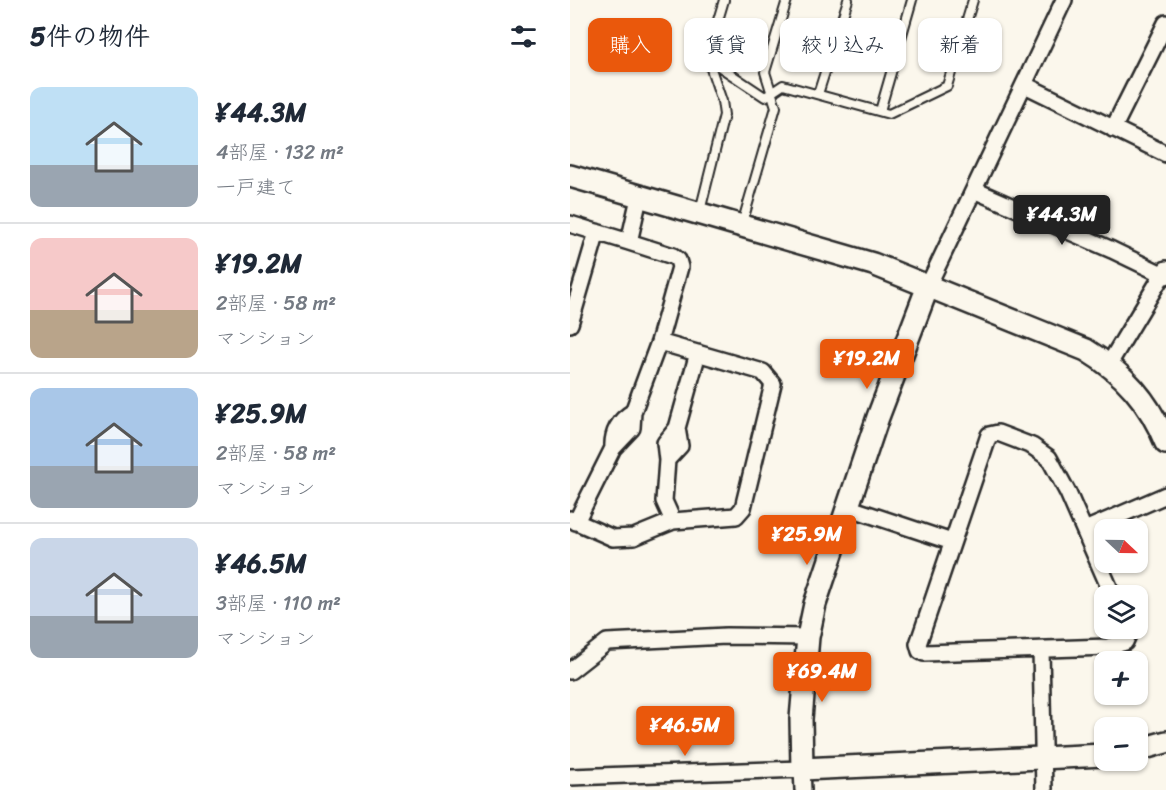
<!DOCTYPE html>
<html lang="ja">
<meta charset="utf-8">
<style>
:root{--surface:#fff;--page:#f2f2f3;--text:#1f2937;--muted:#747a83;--line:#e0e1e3;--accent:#ea580c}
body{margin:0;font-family:Sriracha,"Klee One",sans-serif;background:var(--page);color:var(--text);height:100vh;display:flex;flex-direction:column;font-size:22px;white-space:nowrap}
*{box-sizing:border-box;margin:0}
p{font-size:20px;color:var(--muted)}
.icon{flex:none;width:33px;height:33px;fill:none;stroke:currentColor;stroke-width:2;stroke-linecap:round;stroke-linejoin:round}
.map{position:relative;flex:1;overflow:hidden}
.details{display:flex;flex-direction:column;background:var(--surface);width:570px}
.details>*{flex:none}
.top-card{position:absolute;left:18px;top:18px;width:488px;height:54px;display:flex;gap:12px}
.needle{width:39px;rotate:112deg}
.buttons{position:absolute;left:524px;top:519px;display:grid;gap:12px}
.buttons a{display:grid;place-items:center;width:54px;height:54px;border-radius:12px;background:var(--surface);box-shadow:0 2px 4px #0004;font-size:30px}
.price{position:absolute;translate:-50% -51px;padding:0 14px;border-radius:6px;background:var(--accent);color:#fff;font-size:20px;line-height:39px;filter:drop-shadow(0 2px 3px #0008)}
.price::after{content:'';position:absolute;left:50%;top:36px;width:18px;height:14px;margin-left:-9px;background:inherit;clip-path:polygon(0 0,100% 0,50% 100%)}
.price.selected{background:#222;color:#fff}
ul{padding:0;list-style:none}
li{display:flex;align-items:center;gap:18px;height:150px;padding:0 30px}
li+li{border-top:2px solid var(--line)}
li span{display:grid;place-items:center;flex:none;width:168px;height:120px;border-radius:12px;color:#555}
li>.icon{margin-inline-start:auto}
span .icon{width:72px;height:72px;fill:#fffc;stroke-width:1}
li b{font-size:26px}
h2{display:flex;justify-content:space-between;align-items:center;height:72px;padding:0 30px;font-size:26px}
.tag{padding:0 21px;border-radius:12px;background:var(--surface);box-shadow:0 2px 4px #0004;font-size:21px;line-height:54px}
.tag.selected{background:var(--accent);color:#fff}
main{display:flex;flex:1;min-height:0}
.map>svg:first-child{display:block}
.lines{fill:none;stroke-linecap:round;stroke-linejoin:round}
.lane-casing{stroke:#2b2b2b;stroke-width:12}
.street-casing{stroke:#2b2b2b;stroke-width:20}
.secondary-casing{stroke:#2b2b2b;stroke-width:26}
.lane{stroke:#fbf7ec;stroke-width:8}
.street{stroke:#fbf7ec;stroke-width:15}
.secondary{stroke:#fbf7ec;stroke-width:21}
</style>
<main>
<section class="details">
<h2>5件の物件<svg class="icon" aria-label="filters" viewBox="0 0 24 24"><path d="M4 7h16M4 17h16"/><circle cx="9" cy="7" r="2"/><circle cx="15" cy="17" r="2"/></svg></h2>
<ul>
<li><span style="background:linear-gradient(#bfe0f5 65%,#9aa5b1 0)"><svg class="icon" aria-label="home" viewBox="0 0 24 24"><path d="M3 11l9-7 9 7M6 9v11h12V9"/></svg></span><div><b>¥44.3M</b><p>4部屋 · 132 m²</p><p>一戸建て</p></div></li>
<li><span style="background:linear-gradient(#f6c9c9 60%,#b9a48a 0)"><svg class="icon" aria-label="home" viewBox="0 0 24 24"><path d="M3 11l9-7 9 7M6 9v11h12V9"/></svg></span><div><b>¥19.2M</b><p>2部屋 · 58 m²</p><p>マンション</p></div></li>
<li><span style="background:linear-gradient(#a9c7e8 65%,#9aa5b1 0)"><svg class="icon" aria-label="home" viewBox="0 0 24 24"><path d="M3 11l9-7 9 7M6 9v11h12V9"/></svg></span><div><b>¥25.9M</b><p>2部屋 · 58 m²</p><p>マンション</p></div></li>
<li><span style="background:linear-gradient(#c9d6e8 65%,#9aa5b1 0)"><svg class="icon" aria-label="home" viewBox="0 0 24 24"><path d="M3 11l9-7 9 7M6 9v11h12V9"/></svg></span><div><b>¥46.5M</b><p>3部屋 · 110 m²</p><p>マンション</p></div></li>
</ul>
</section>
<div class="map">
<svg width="596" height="790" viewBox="0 0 596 790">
<rect width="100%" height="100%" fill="#fbf7ec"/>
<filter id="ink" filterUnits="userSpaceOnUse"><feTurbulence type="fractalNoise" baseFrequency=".0167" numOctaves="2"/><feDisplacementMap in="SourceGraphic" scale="12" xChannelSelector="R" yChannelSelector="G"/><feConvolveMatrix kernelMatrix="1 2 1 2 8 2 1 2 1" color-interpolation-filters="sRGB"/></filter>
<g filter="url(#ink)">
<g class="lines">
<g class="lane-casing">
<path id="lane" d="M138,59L195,97L213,85L319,114L377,86L403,0
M248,94L278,0
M310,111L342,0
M130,211L154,115L152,101L137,57L154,0
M172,224L206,107L195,72L217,0"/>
</g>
<g class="street-casing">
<path id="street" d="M455,85L596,154
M543,129L596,23
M404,190L542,250L596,276
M0,224L59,242
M358,286L494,0
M0,324L27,232
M539,364L596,269
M43,448C42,433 49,420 63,412
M97,460L110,446L107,428
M277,507L382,542
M0,519L43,538L64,537L103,521L166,516L173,508L203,384L193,372L89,342
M103,521L94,501L97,460L95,443L107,428L128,353
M6,522L43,448L62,428L63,412L89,342L110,267L108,260L103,256L59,242L69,198
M515,530L596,495
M543,596L498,493L479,458L462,446L428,433L419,435L348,644L350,651L354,653L538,647L555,642L559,633L557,628
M471,650L474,790
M0,671L37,642L156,636L238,637
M0,777L232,769L233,790"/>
</g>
<g class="secondary-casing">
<path id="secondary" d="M0,176L303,264L516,350C554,373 579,401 596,443
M358,286L308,417L245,604L238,637L231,719L232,769L534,755
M567,750L596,742"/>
</g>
<use href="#lane" class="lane"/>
<use href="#street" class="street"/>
<use href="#secondary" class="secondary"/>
</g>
</g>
</svg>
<div class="buttons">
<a><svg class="needle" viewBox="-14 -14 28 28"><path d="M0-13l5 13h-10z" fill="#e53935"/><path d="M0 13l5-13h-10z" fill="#747a83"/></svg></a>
<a><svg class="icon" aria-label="layers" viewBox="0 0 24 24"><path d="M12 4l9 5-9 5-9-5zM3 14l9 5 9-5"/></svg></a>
<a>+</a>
<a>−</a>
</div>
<b class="price selected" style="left:492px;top:246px">¥44.3M</b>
<b class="price" style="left:297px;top:390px">¥19.2M</b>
<b class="price" style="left:237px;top:566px">¥25.9M</b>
<b class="price" style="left:252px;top:703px">¥69.4M</b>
<b class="price" style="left:115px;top:757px">¥46.5M</b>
<div class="top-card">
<a class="tag selected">購入</a>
<a class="tag">賃貸</a>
<a class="tag">絞り込み</a>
<a class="tag">新着</a>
</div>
</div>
</main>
